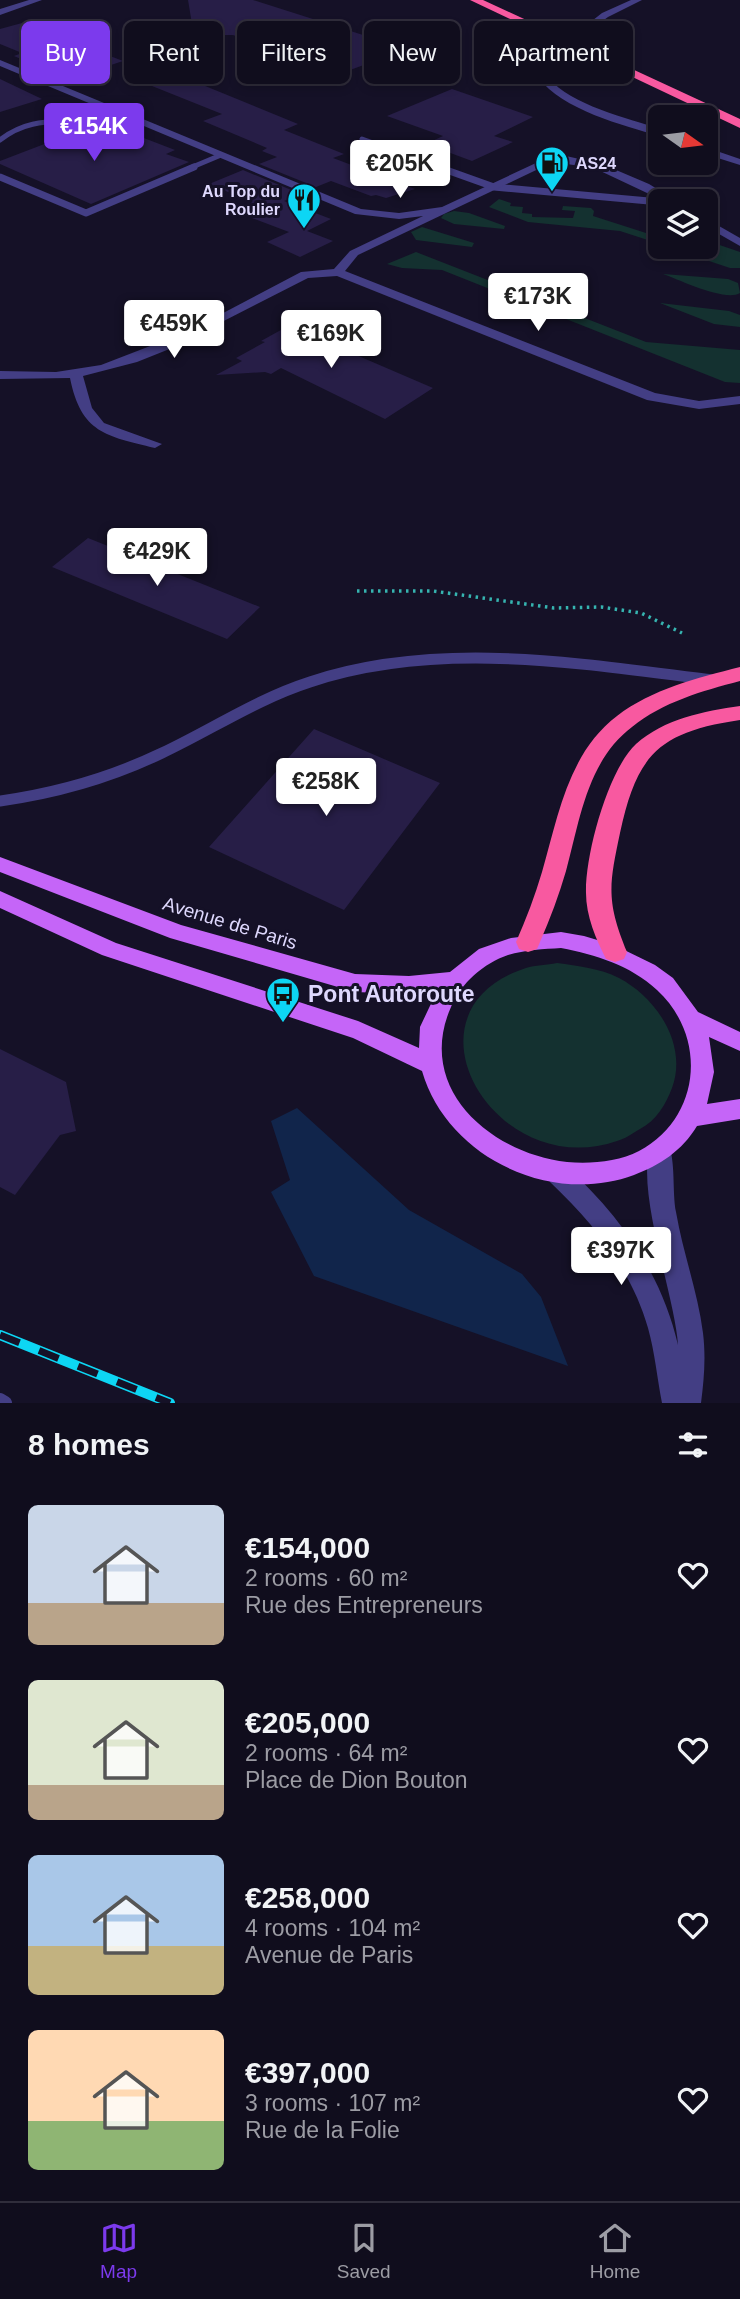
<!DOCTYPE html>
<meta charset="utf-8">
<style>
:root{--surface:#100d1d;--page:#1e1b2a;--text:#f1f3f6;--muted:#9c9ca4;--line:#302d3b;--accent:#7c3aed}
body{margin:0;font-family:Arial,sans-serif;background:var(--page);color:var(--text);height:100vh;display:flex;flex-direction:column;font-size:26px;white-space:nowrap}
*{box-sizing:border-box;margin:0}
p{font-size:23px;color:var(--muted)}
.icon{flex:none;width:38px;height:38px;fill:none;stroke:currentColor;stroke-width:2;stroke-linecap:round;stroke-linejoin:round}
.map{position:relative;height:1403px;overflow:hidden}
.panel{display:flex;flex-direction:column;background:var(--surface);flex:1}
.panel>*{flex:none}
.banner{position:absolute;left:21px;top:21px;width:698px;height:63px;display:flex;gap:14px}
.needle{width:46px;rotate:104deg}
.controls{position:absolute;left:648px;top:105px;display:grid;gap:14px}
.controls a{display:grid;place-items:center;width:70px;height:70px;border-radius:10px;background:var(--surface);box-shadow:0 4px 10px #0003,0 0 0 2px var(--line);font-size:35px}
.price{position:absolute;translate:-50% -60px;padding:0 16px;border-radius:7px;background:#fff;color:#222;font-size:23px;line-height:46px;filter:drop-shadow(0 2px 4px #0008)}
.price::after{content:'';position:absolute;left:50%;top:42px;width:21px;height:16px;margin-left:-10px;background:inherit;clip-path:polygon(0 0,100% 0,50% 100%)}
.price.active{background:var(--accent);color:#fff}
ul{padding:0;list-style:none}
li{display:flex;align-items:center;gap:21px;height:175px;padding:0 28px}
li span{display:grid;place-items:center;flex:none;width:196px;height:140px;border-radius:10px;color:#555}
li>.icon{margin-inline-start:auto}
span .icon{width:84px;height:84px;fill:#fffc;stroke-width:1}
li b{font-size:30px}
h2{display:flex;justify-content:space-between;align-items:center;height:84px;padding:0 28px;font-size:30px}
.chip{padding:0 24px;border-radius:10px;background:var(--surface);box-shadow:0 4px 10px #0003,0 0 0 2px var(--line);font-size:24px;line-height:63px}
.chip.active{background:var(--accent);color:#fff}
.dock{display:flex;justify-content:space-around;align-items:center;height:98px;border-top:2px solid var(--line);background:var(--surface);font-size:19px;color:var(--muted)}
.dock a{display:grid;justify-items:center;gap:4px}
.dock .active{color:var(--accent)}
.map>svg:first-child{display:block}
.green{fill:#143130}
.water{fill:#11254b}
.building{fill:#271e47}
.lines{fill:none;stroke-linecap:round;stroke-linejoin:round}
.path{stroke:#36b4b0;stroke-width:3.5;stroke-dasharray:2.5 4.5;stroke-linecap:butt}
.lane-far3{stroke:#433e84;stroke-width:5}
.lane-far2{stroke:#433e84;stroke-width:7}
.lane-far1{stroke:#433e84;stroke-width:11}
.lane{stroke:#433e84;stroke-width:14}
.street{fill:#433e84;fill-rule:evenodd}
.primary{fill:#c565f8;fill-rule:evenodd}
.highway{fill:#f859a0;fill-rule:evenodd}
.rail-casing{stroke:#0dd6f4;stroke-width:10}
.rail{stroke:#151127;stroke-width:7;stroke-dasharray:21;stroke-linecap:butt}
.street-bridge{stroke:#433e84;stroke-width:10}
.labels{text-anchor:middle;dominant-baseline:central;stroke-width:6;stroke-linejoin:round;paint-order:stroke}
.far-poi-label{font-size:16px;font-weight:bold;fill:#ded8fd;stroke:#151127;text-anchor:start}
.street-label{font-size:19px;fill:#ded8fd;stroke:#151127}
.near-poi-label{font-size:23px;font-weight:bold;fill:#ded8fd;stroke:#151127;text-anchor:start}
</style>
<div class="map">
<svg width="740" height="1403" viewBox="0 0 740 1403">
<rect width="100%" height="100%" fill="#151127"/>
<path class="green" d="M499,199L511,203L510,206L523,207L522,213L532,214V217L573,218L575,211L562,210L563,206L591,208L594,211L593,216L646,233L660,235V244L620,231L528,222L489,207Z
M454,211L469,213L505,226L504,229L454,224L441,218L444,214Z
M422,227L474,243L472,247L416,240L411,232Z
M705,240L740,252V268H730L667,247H705Z
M416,252L646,342L740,350V383L725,382L442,270L402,268L387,264Z
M663,274L728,279L738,283L740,293C725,302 680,280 663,274Z
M660,303L729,311L740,315V327L714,324Z
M557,963C578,966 599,968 619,978C657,998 688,1045 672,1088C666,1104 656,1121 640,1129C633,1133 625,1139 617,1141C495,1183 393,1011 526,968C535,965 547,965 557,963Z"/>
<path class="water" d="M297,1108L409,1210L522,1274L541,1297L568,1366L314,1276L271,1192L290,1180L271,1121Z"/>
<path class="building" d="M188,0H253L407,49L342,73L233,35H224V32L206,25L192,24Z
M22,23H25L123,61L69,79L14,56L22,53L0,44V29Z
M166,70L298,124L284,130L344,154L333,158L415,189L386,198L376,195L371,196L331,181L316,187L259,164L277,157L262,151L267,148L203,121L222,114L137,80Z
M0,79L42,99L0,112Z
M452,89L533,117L494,136L513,142L472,161L426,144L443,136L387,116Z
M94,125L127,138L136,135L175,150L166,154L189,162L91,204L0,164V161Z
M243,170L301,194L284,201L331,219L307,231L333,241L300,257L267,242L289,232L236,212L252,202L209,184Z
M299,320L329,333L319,339L433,388L385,419L281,368L271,374L265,372L216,375L242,361L236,358L265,342L261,341Z
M88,538L260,607L227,639L52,567Z
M314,729L440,783L344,910L209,847Z
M0,1049L66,1082L76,1131L60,1135L15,1195L0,1187Z"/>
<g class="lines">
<path class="path" d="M357,591H433L554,608L601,607L641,613L682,633"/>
<path class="lane-far3" d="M362,139L443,168
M0,140C29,117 55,123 89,120C100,119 111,116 122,114
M190,168L221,155"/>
<path class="lane-far2" d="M438,167L494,187L660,202
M0,177L86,213L194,167"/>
<path class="lane-far1" d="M0,801C57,793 110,778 162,753C211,730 257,699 310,682C439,639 582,664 714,680"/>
<path class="lane" d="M0,1400L5,1403"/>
<path class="street" d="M29,0H42L0,15V9Z
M631,0H642L608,17L590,30L583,28L602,13Z
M553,54L558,57L550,66L549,78C570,105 628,118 660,129V136C624,126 561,109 539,78L540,65Z
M0,60L361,209L399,213L442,207L551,156H566L602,164L649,184L677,201H664L594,168L553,162L358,255L345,271L655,393L699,401L740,396V404L699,409L647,400L337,276L308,278L167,350L137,362L83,376L92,408L104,423L162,444L155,448C106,436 81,433 70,378L0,379V371L56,372L101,365L189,331L301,272L334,269L350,251L423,216L399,219L355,214L0,66Z
M705,147L740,159V165L705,154Z
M705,218L740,238V246L705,226Z
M660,1140L668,1143C676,1161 672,1192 676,1212C683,1253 698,1293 703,1333C706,1357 704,1380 701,1403H662C657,1378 655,1353 648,1328C631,1269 594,1224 550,1182L546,1174L550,1166L558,1163L566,1166C620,1216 661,1272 678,1345C675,1295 633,1185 652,1143Z"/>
<path class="primary" d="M0,857L181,925L355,974L409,976L450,972L479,949L511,938L561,932L584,936L614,945L655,965L673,978L698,1012L740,1032V1051L709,1037L714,1072L707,1104L740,1099V1119L697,1126C682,1151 660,1165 634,1175C550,1206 447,1157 422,1071L353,1038L102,955L0,908V891L116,943L358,1021L419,1048L420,1027L437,991L409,994L355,992L170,938L0,872ZM561,948C596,955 630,965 657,990C708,1037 701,1118 639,1151C618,1162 590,1164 567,1162C490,1153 415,1088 451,1007C461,983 484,963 508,955C525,950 544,949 561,948Z"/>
<path class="highway" d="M470,0H483L740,119V128Z
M740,667V681C702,691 663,702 632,727C587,761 580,820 566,871C559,895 550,919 540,942L537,949L528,952L519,949L516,942C526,919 535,896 542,872C558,817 568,753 617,716C652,689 697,678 740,667Z
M740,706V720C659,732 637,754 620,833C609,885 606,901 627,952L624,959L615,962L606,959C596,939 586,916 586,893C585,855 608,770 636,744C664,719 704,711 740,706Z"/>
<g class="rail-casing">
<path id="rail" d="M0,1335L170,1403"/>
</g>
<use href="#rail" class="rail"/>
<path class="street-bridge" d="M553,57L587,28"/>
</g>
<defs>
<g id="fuel-pin" transform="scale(1.75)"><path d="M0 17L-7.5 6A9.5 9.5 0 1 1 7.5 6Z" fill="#0dd6f4" stroke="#151127"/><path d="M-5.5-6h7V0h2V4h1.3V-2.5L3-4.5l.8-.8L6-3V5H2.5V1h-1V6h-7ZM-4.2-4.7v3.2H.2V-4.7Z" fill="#111"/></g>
<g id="restaurant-pin" transform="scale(1.75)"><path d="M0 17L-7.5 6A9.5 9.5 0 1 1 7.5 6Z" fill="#0dd6f4" stroke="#151127"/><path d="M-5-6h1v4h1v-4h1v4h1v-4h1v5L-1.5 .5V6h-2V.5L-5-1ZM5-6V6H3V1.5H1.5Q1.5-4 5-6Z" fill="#111"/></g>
<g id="bus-pin" transform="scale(1.75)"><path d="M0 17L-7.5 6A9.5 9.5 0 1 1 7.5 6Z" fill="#0dd6f4" stroke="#151127"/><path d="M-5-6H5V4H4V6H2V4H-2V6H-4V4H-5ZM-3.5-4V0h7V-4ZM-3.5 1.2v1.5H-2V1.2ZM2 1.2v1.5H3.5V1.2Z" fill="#111"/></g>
</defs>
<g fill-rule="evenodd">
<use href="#fuel-pin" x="552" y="163"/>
<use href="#restaurant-pin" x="304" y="200"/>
<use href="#bus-pin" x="283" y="994"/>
</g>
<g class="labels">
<g class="far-poi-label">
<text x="576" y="163">AS24</text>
<text x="280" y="191" text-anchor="end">Au Top du<tspan x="280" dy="18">Roulier</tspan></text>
</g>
<g class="street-label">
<text transform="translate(230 923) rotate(17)">Avenue de Paris</text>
</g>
<g class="near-poi-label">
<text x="308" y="994">Pont Autoroute</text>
</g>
</g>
</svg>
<div class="controls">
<a><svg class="needle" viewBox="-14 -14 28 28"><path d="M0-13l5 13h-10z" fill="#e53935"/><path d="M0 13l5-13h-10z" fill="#9c9ca4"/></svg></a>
<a><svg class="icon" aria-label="layers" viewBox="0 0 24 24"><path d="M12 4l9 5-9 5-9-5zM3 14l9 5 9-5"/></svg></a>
</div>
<b class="price active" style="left:94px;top:163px">€154K</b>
<b class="price" style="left:400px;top:200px">€205K</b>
<b class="price" style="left:538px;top:333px">€173K</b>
<b class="price" style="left:174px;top:360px">€459K</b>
<b class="price" style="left:331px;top:370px">€169K</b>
<b class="price" style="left:157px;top:588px">€429K</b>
<b class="price" style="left:326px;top:818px">€258K</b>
<b class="price" style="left:621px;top:1287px">€397K</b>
<div class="banner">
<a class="chip active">Buy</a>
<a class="chip">Rent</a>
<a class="chip">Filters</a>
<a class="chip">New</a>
<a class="chip">Apartment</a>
</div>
</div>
<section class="panel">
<h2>8 homes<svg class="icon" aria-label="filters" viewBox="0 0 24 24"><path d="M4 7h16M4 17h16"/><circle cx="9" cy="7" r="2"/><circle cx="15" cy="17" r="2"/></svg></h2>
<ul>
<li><span style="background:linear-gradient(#c9d6e8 70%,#b9a48a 0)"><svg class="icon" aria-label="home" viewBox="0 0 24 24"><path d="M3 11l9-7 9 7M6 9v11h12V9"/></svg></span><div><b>€154,000</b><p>2 rooms · 60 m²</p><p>Rue des Entrepreneurs</p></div><svg class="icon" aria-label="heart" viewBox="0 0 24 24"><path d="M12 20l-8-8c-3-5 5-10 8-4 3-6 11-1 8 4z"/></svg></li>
<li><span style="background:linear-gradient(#dfe7d0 75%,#b9a48a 0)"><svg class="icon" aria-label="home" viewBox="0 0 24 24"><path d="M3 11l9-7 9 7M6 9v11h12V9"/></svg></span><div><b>€205,000</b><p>2 rooms · 64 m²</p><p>Place de Dion Bouton</p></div><svg class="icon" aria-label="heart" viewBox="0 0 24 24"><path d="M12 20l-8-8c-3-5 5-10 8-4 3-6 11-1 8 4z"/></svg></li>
<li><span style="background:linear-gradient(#a9c7e8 65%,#c2b280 0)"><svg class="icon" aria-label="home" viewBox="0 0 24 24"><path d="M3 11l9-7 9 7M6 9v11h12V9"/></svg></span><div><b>€258,000</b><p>4 rooms · 104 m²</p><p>Avenue de Paris</p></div><svg class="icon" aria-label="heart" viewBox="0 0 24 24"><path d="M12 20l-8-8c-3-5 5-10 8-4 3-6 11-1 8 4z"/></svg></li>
<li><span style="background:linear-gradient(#ffd9b3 65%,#8fb573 0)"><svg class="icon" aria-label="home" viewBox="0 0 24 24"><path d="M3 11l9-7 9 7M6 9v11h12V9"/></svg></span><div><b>€397,000</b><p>3 rooms · 107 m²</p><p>Rue de la Folie</p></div><svg class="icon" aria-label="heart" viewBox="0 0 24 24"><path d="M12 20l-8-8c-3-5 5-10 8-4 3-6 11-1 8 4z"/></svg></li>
</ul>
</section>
<nav class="dock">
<a class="active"><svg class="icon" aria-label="map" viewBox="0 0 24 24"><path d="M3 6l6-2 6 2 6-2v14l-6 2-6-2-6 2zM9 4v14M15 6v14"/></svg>Map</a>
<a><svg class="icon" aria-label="saved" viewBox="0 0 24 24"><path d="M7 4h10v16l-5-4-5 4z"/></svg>Saved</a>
<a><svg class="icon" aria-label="home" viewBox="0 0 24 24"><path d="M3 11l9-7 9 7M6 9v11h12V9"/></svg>Home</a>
</nav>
